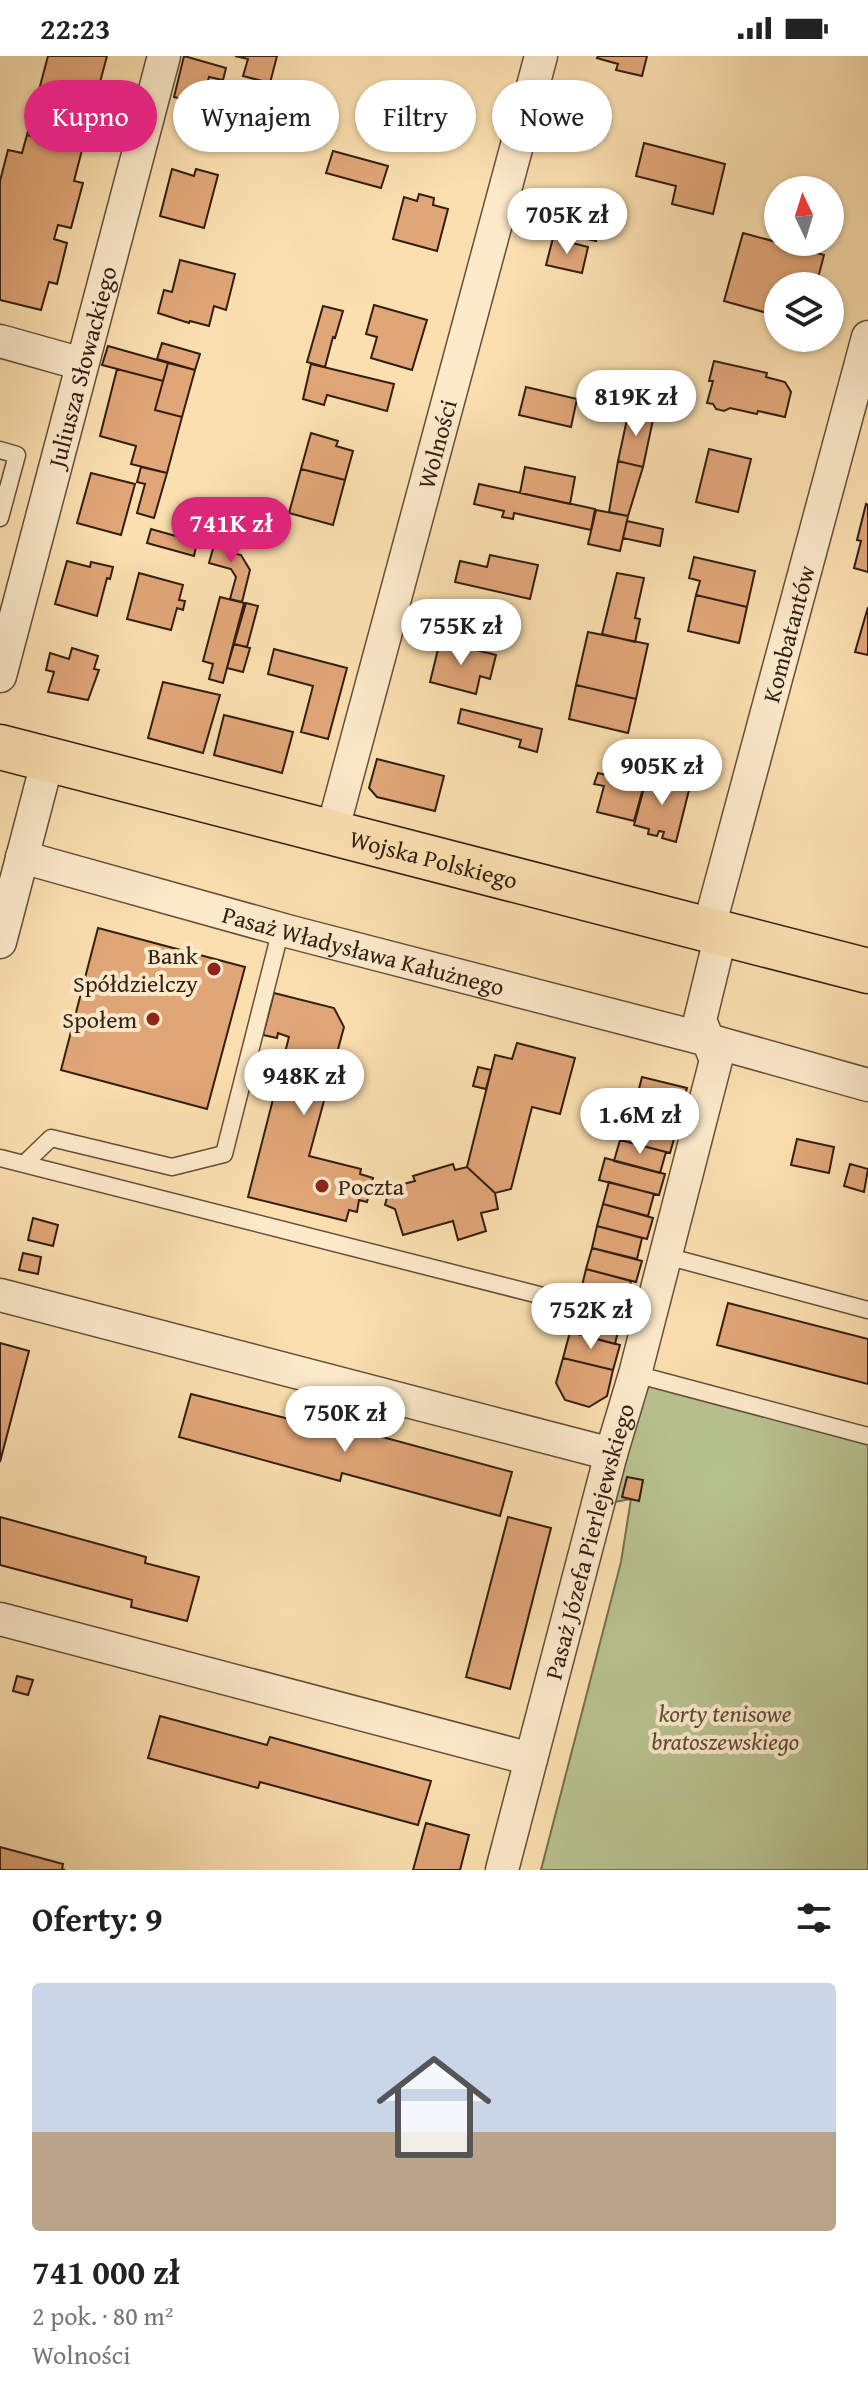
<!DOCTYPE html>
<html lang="pl">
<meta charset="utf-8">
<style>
:root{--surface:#fff;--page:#f2f2f2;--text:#222;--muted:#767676;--accent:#db2777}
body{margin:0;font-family:"Gentium Book Plus",serif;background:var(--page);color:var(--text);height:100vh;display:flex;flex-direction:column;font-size:30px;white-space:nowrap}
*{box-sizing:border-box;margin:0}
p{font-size:26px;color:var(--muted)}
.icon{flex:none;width:44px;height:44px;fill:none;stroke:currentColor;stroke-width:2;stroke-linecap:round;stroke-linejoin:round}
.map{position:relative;height:1814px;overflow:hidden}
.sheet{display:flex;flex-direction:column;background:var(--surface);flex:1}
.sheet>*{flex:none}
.hud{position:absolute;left:24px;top:24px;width:820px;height:72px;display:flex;gap:16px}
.needle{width:52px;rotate:356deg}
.controls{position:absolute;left:764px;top:120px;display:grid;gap:16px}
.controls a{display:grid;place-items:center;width:80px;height:80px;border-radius:50%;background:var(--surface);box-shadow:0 2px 6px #0004;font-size:40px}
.price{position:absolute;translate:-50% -68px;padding:0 18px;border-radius:28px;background:#fff;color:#222;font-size:26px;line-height:52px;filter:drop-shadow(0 2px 4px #0008)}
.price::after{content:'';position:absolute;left:50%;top:48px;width:24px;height:18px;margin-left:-12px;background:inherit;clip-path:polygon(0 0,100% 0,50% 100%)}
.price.selected{background:var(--accent);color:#fff}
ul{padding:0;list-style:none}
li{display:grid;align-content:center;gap:16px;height:424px;padding:0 32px}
li span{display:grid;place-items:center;height:248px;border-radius:8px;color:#555}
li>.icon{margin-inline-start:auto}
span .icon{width:144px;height:144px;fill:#fffc;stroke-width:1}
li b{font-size:34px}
h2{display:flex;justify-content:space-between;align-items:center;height:96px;padding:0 32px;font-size:34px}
.pill{padding:0 28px;border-radius:36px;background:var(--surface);box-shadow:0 2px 6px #0004;font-size:28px;line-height:72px}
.pill.selected{background:var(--accent);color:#fff}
.status{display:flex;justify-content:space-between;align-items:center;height:56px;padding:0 40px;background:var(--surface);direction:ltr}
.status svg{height:22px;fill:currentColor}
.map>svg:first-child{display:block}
.green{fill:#b8c390;stroke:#767052;stroke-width:2}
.building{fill:#e1a678;stroke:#331e13;stroke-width:2}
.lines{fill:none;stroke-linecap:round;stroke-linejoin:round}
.service-casing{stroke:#654e3a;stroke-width:19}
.minor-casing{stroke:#654e3a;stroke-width:35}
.primary-casing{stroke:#331e13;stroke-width:47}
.service{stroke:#fceacb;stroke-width:16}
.minor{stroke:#fceacb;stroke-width:32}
.primary{stroke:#fbdfaf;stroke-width:44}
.poi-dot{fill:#8f2418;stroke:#fceacb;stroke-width:3}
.labels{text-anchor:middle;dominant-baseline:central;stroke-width:8;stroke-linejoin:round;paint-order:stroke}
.street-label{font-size:24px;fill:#331e13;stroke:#fceacb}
.poi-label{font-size:24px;fill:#331e13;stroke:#fceacb;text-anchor:end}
.park-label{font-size:24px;font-style:italic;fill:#5b5038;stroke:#fceacb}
</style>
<div class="status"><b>22:23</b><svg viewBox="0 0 49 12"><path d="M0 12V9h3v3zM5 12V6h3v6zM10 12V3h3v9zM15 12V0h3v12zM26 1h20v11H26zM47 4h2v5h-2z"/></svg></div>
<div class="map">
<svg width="868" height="1814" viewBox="0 0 868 1814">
<rect width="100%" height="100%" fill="#fbdfaf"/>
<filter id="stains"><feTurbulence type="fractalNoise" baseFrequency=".0025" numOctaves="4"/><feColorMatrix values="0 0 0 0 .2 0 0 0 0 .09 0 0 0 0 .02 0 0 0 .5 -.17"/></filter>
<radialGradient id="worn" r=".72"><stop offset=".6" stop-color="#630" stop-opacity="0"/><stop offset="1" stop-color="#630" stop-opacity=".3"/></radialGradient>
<path class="green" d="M644,1324L868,1381V1814H541L621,1506L631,1443L609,1447Z"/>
<path class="building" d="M48,0H107L82,94L27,79Z
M184,0L226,12L223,24L209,21L202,48L174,41Z
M235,0H277L270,27L243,20L248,3Z
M598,0H647L642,20L616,14L618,8L597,2Z
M419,41L446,49L443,61L450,63L446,77L439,75L435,92L408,84Z
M27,79L82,94L74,125L83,127L71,172L58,169L54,183L67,187L57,228L49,226L41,254L0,244V125L8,94L22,97Z
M644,87L725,108L713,158L672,148L676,130L636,120Z
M333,95L388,110L381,132L326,117Z
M172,113L194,120L196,113L218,119L204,172L160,160Z
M568,137L605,146L596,185L553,175L558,154L564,155Z
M419,138L434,142L433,149L448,153L437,195L393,183L404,141L417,145Z
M743,177L824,199L816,230H778V260L724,245Z
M553,182L588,191L582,217L546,209Z
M180,204L235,218L226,254L214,250L209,270L190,265L189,267L158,257L164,234L172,236Z
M374,249L427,264L412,314L371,302L377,281L366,278Z
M323,250L343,255L335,282L333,281L325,311L307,306Z
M162,287L200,298L195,314L157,303Z
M108,290L168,307L163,325L102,309Z
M714,305L767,317L766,321L785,326L791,336L785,361L758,355L757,358L730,352L724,355L716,353L713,348L707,347L713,325H709Z
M168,307L195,314L182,361L155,354Z
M311,308L394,328L387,355L327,339L324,349L303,343Z
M117,313L163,325L155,354L182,361L167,417L131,408L136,390L100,380Z
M526,331L577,343L571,371L519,359Z
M629,354L654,359L643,411L618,405Z
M311,377L338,385L336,390L353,395L345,424L301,413Z
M709,393L751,403L738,456L696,446Z
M618,405L643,411L628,460L609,456Z
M141,411L167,417L154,462L137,457L145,428L137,426Z
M525,411L575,421L570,448L520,437Z
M301,413L345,424L333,469L289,457Z
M91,417L135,428L121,479L77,467Z
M479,428L595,453L591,474L514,457L513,463L502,461L504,455L474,448Z
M866,448L868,449V516L854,512L861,485L857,484Z
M596,454L628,460L620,495L588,488Z
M627,465L663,473L660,490L623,482Z
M151,473L197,486L194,500L147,487Z
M217,478L236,485L233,497L241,499L250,514L242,546L230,543L236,521L231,513L209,507Z
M490,499L538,509L530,543L455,526L460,505L487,511Z
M694,501L755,515L747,551L696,539L700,525L689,522Z
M67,505L90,511L91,506L113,511L110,523L107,522L97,560L55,548Z
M139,517L183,529L179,544L185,545L183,554L177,552L171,574L127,563Z
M617,517L644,522L635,562L640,563L635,586L602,578Z
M696,539L747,551L739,587L688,575Z
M220,541L244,547L223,627L209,623L213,608L203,605Z
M246,547L258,550L247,591L234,588Z
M868,551V599L855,596Z
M588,576L648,588L636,643L576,629Z
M440,585L496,599L490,623L480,620L476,638L430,626Z
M234,588L250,592L243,616L227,612Z
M72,592L98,600L94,613L99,614L88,644L48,636L54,616L46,614L50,597L69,603Z
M274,593L347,612L328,683L301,676L313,630L268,618Z
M163,626L220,639L203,697L148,682Z
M576,629L636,643L628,677L569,663Z
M461,653L542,673L537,696L519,691L521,684L458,667Z
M224,659L293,676L282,717L214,699Z
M377,703L444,720L435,755L377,741L369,732Z
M607,716L645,725L634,765L597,756L604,730L594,728L598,717L606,719Z
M648,717L679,725L677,732L689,734L676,786L662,782L664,776L659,775L657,780L648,778L649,773L634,769Z
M98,872L245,911L207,1053L61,1014Z
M274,937L334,952L344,971L309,1100L361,1113L360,1118L373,1122L367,1146L359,1144L357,1156L349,1154L346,1165L248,1141L289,981L278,977L277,982L263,979Z
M517,987L575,1002L560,1058L532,1051L511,1133L495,1137L467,1111L495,999L512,1003Z
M478,1011L491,1014L486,1033L473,1030Z
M642,1021L687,1032L681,1054L674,1052L668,1074L631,1064Z
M625,1062L676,1076L670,1097L620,1084Z
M797,1083L834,1091L829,1117L791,1109Z
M620,1084L666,1096L660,1117L614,1105Z
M605,1102L665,1118L659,1139L599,1124Z
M453,1108L455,1114L467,1111L495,1137L498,1153L481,1157L486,1175L458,1184L453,1165L403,1179L395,1153L385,1149L391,1127L400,1129L415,1125L413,1120Z
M850,1108L868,1113L864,1136L844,1130Z
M609,1126L654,1138L648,1160L603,1148Z
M603,1148L653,1162L647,1183L597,1170Z
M33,1162L58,1169L53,1190L28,1184Z
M597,1170L642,1182L637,1203L592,1192Z
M592,1192L642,1205L636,1226L586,1213Z
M23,1197L41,1201L38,1218L19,1214Z
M586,1213L631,1225L626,1246L581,1234Z
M581,1234L631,1247L625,1268L575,1255Z
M728,1247L868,1283V1328L717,1289Z
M575,1255L620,1267L615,1288L570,1276Z
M570,1276L620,1289L613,1314L563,1302Z
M0,1287L29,1295L0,1406Z
M563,1302L613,1314L607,1340L589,1351L565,1344L556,1327Z
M191,1338L348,1378L349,1372L512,1416L500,1460L342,1417L340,1425L179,1381Z
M627,1421L643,1424L639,1445L622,1441Z
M0,1461L146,1501L145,1507L199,1521L187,1565L131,1551L132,1544L0,1509Z
M508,1461L551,1472L510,1633L466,1621Z
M17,1620L33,1624L28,1639L13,1635Z
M160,1660L267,1689L270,1681L431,1725L418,1769L260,1726L258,1732L148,1702Z
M426,1767L469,1779L460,1814H413Z
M0,1791L63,1808L62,1813L65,1814H0Z"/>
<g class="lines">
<g class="service-casing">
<path id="service" d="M0,394L17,399L0,462
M0,1102L543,1240
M24,1108L51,1082L172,1111L224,1098L281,873
M666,1200L868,1254
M635,1318L868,1380"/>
</g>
<g class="minor-casing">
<g id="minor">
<path d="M0,285L82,308"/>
<path id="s1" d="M0,620L164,0"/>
<path id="s2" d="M332,776L541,0"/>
<path id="s3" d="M22,801L291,876L708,984L868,1029"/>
<path id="s4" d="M708,875L868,281"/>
<path d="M0,886L48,703"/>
<path d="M0,1239L611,1398"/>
<path d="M0,1563L531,1703"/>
<path id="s5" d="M502,1814L611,1398L635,1318L716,1004L700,964L721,878"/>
</g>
</g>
<g class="primary-casing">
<g id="primary">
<path id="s6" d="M0,691L868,915"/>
</g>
</g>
<use href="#service" class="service"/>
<use href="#minor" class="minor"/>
<use href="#primary" class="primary"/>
</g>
<g class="poi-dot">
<circle cx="214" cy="913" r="8"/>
<circle cx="153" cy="963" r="8"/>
<circle cx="322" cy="1130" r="8"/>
</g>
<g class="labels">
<g class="street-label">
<text stroke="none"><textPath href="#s1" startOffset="320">Juliusza Słowackiego</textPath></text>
<text stroke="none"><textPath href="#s2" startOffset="402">Wolności</textPath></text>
<text stroke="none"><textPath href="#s4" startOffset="308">Kombatantów</textPath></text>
<text stroke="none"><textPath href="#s6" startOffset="448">Wojska Polskiego</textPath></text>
<text stroke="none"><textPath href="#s3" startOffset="354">Pasaż Władysława Kałużnego</textPath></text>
<text stroke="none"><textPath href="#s5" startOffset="340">Pasaż Józefa Pierlejewskiego</textPath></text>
</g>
<g class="poi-label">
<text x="198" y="899">Bank<tspan x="198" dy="28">Spółdzielczy</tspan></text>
<text x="137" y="963">Społem</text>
<text x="338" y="1130" text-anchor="start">Poczta</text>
</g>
<g class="park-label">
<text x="725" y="1657">korty tenisowe<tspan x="725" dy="28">bratoszewskiego</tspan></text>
</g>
</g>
<rect width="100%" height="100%" filter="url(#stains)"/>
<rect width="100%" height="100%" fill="url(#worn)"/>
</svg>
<div class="controls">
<a><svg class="needle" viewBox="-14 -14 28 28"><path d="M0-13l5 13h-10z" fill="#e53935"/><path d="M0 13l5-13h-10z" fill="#767676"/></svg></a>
<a><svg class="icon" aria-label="layers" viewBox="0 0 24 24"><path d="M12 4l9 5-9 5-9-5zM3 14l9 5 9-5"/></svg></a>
</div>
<b class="price" style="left:567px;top:200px">705K zł</b>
<b class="price" style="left:636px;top:382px">819K zł</b>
<b class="price selected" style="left:231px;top:509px">741K zł</b>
<b class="price" style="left:461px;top:611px">755K zł</b>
<b class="price" style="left:662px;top:751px">905K zł</b>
<b class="price" style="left:304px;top:1061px">948K zł</b>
<b class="price" style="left:640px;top:1100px">1.6M zł</b>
<b class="price" style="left:591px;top:1295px">752K zł</b>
<b class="price" style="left:345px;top:1398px">750K zł</b>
<div class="hud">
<a class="pill selected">Kupno</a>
<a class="pill">Wynajem</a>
<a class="pill">Filtry</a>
<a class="pill">Nowe</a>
</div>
</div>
<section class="sheet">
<h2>Oferty: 9<svg class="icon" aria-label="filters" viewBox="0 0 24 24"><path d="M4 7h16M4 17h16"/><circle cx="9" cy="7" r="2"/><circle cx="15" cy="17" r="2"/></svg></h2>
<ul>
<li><span style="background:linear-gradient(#c9d6e8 60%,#b9a48a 0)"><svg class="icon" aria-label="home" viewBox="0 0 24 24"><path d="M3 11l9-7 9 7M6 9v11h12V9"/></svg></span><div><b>741 000 zł</b><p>2 pok. · 80 m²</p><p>Wolności</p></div></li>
</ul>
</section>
